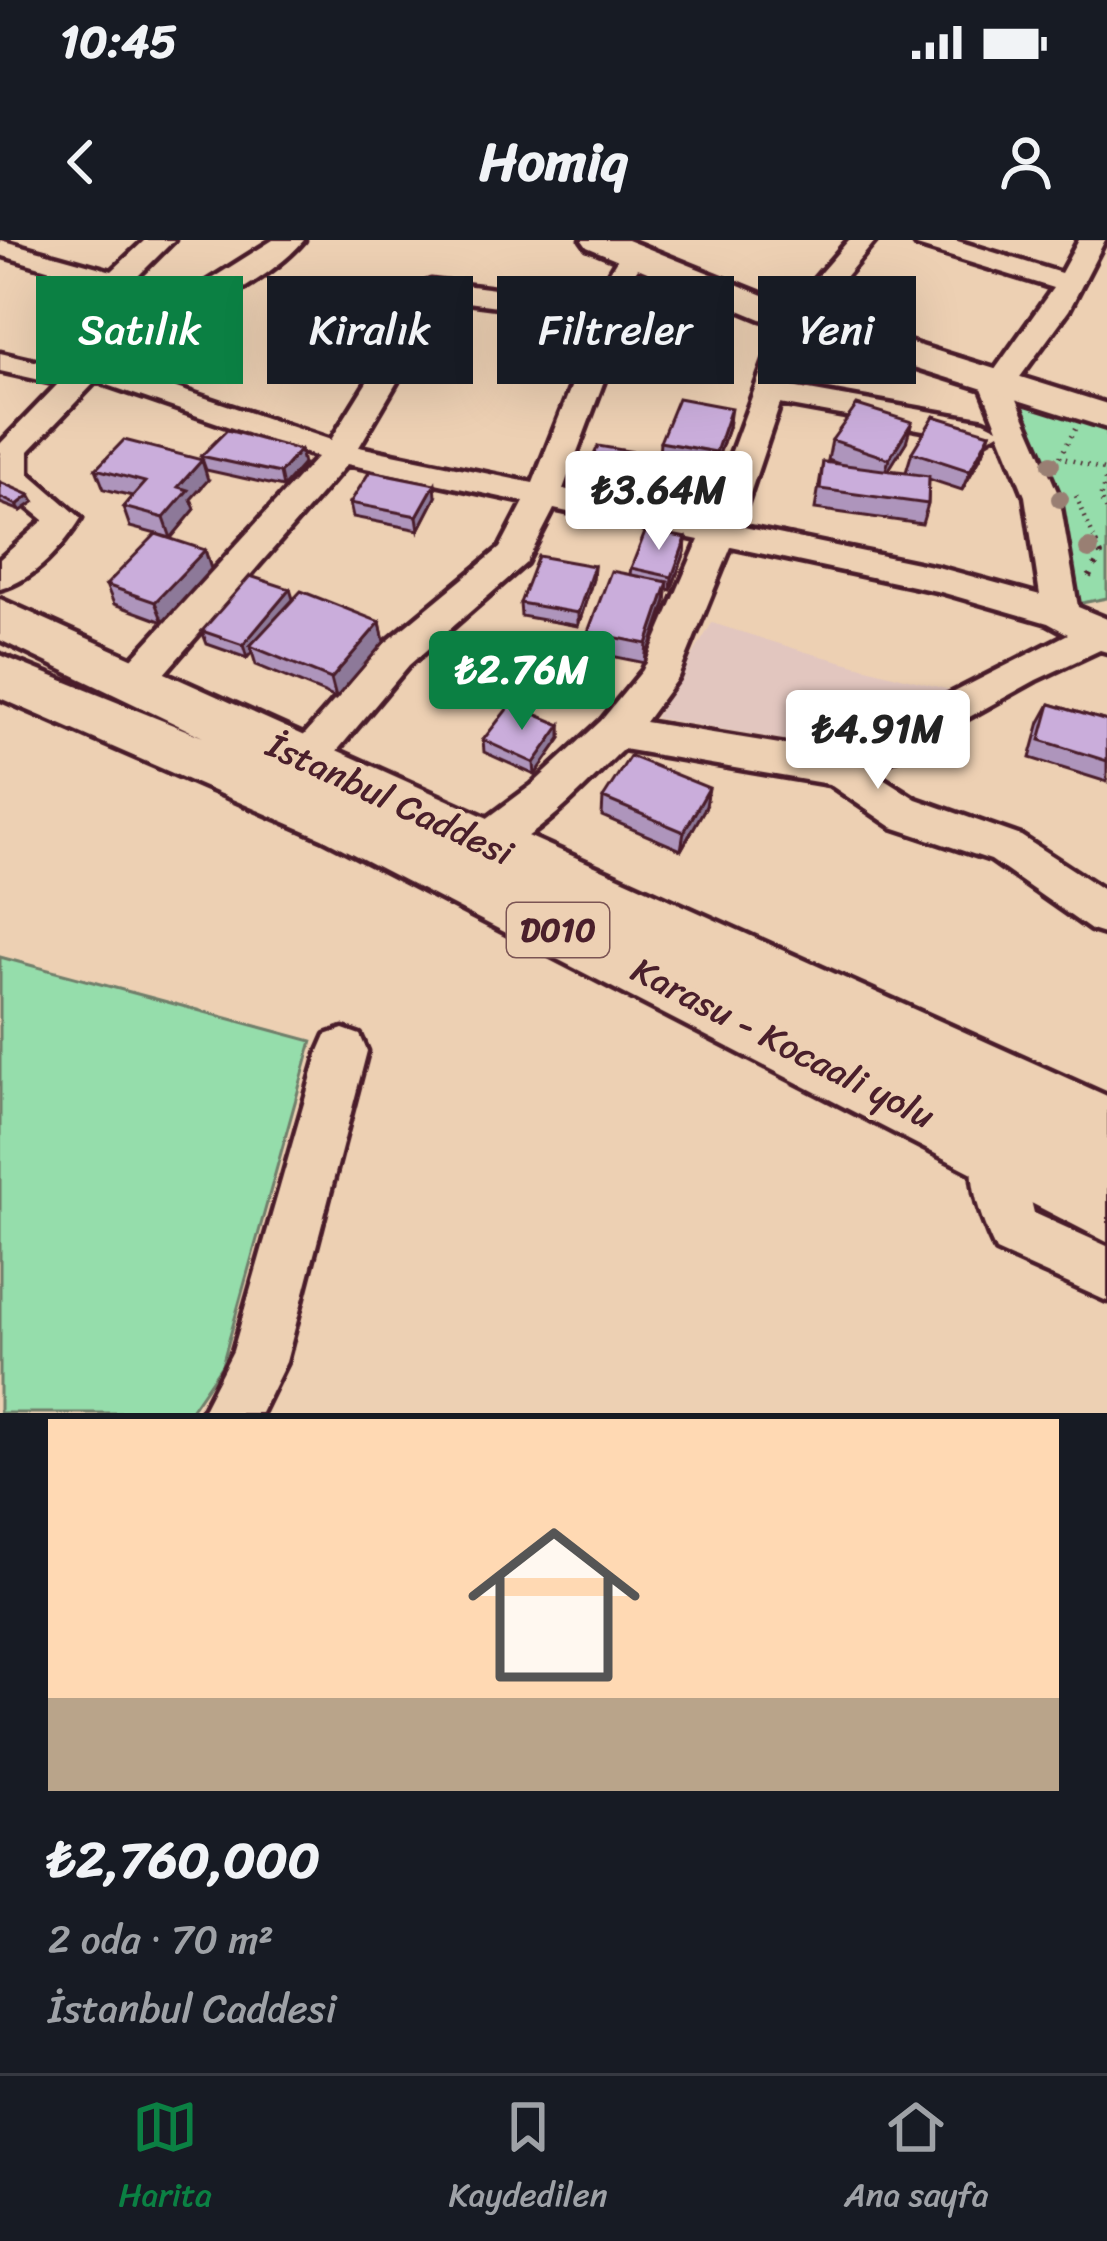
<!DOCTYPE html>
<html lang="tr">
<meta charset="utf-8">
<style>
:root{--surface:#171b24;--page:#242831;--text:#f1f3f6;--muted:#9ea1a6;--line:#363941;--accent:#0b8043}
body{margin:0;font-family:Sriracha,sans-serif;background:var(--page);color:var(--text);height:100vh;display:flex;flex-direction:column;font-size:45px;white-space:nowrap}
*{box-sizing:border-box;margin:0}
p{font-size:39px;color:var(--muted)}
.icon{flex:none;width:66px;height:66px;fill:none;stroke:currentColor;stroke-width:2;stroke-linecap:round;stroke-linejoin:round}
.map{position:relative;height:1173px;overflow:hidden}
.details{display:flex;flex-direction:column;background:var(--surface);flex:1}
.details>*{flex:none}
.hud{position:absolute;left:36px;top:36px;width:1035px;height:108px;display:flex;gap:24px}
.price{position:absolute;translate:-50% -102px;padding:0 27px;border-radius:12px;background:#fff;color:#222;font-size:39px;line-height:78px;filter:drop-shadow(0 3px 6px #0008)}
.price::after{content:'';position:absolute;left:50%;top:72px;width:36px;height:27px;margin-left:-18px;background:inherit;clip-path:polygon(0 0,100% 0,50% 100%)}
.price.on{background:var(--accent);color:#fff}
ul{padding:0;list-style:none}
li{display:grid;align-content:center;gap:24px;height:636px;padding:0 48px}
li+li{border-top:3px solid var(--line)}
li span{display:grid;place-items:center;height:372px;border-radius:0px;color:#555}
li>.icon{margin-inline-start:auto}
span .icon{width:216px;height:216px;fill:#fffc;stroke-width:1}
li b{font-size:51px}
.chip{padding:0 42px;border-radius:0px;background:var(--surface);box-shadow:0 12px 48px #0002;font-size:42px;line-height:108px}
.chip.on{background:var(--accent);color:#fff}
.status{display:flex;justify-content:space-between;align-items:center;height:84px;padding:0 60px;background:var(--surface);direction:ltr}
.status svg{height:33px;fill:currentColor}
header{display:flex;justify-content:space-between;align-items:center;height:156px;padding:0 48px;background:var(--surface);font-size:54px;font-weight:700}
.tabs{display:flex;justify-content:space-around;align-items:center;height:168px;border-top:3px solid var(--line);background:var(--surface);font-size:33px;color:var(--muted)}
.tabs a{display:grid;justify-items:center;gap:6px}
.tabs .on{color:var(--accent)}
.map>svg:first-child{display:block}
.built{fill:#e2c6bf}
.green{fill:#95ddab;stroke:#707e6b;stroke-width:3}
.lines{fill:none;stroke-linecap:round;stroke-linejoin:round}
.minor-casing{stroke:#4a1f2b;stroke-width:9}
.major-casing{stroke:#4a1f2b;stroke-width:9}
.highway-casing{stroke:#4a1f2b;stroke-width:9}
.path-far1{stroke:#4a1f2b;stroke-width:4.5;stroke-dasharray:1.5 6;stroke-linecap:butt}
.path{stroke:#4a1f2b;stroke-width:6;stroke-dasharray:3 9;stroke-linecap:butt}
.minor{fill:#edd0b3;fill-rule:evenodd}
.major{fill:#edd0b3;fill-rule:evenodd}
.highway{fill:#edd0b3;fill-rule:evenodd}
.tree{fill:#997f73}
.wall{fill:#ae95bc;stroke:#4a1f2b;stroke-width:3}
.shaded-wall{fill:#8d7999;stroke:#4a1f2b;stroke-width:3}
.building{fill:#caaddb;stroke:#4a1f2b;stroke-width:3}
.labels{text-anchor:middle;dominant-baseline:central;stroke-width:9;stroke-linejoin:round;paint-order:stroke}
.shield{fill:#edd0b3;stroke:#7b5454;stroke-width:3}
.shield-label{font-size:33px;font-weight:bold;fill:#4a1f2b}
.street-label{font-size:36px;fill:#4a1f2b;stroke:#edd0b3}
</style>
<div class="status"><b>10:45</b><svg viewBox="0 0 49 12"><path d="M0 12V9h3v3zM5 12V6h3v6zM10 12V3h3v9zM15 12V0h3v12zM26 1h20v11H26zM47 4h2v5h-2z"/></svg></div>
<header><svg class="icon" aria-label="back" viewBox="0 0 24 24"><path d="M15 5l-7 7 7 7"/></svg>Homiq<svg class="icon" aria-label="person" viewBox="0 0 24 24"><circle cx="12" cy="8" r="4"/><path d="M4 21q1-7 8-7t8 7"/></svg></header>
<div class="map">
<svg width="1107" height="1173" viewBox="0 0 1107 1173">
<rect width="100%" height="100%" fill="#edd0b3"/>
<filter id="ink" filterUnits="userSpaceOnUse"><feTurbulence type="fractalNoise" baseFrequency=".00833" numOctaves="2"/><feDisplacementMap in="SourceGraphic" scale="24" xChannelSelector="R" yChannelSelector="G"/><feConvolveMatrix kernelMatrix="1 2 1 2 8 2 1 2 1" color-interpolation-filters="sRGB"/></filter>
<g filter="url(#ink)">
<path class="built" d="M712,383L806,412L950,450L927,470L868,499L790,501L655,478Z"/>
<path class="green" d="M1012,161L1107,189V358L1077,364Z
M0,717L312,801L222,1125L189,1173H0Z"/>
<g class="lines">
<g class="minor-casing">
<path id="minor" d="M0,0L112,31L145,0H174L136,38L189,53L273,0H304C262,50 168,84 114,127L331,200L367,142L410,49L431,41L592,61L624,8H644L648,14L631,38L608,89L611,122L563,249L707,279L781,78L849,0H876L809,80L786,146L984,181L998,188L982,148L1053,48L917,6L913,0H954L1061,33L1079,0H1105L1069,70L1012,148L1059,256L1078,367L1107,379V412L1100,410L1036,440L872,531L916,559L1021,596L1107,652V695L1091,690L991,620L892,587L829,544L623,509C593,538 512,630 470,615L464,603L470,591L532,545L601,481L643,430L699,300L554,269L526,323L409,425L320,531L306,536L292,531L286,520L292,509L383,405L500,308L524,262L347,224L149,451L135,455L121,451L116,441L121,431L317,217L96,141L29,211V233L81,278C63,307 34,340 0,349V319L44,280L0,244V204L58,144L0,131V113L73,130L122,92L169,65L0,15ZM435,58L585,77L580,89L581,122L533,243L359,207L397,142ZM780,164L984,201L999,192L1025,256L1040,355L941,328L739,286ZM731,307L941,352L1048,383L1068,394L835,513L645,482L678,437Z
M343,789L360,795L367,811L286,1122L261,1173H201L233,1111L319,811L326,795Z
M997,886L1015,893L1034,973L1107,1006V1061L996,1011C979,975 963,931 979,893Z"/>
</g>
<g class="major-casing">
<path id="major" d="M582,0H627L786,64L1107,164V188L761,79L587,7Z"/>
</g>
<g class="highway-casing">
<path id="highway" d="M0,359L1107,856V1002L322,598L0,458V415L203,497L0,400Z"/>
</g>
<path class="path-far1" d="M1075,189L1060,217L1107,231
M1107,233L1100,259L1107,270
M1076,256L1094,298"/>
<path class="path" d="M1089,337L1101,315L1092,295"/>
<use href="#minor" class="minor"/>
<use href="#major" class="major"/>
<use href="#highway" class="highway"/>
</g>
<g class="tree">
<circle cx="1051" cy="224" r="9"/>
<circle cx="1060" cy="259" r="9"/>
<circle cx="1089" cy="309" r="10"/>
</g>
<path class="wall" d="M728,188L713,232L670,224L669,232L658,262L585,249V235L659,216L660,202Z
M990,193L983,213L962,250L929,239L928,264L922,284L815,269L823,222L839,224L828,220L832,200L906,202L888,230L906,232L912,212Z
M201,216L303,224L283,247L206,230Z
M96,229L208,240L191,259L195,269L171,298L130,287L123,267L132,256L104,249Z
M0,242L34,262L21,271L0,263Z
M436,257L419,290L353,277L350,263Z
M686,298L685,312L671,350L667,349L666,361L645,423L587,411L588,392L630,334L631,328Z
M205,310L211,329L163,382L114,364L106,345Z
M594,326L593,339L578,386L521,376L520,363Z
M293,360L380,382L384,402L336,458L256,425L252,412L247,418L207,404L202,391Z
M1050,464L1107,481V542L1030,518L1040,482Z
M561,485V498L535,535L484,512L483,500Z
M603,558L706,566L681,610L602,576Z"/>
<path class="shaded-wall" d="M731,168L728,188L713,232L716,212Z
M912,182L906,202L883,239L889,219Z
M990,193L983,213L962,250L970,231Z
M300,210L303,224L283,247L280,233Z
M670,218L669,232L658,262L659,249Z
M202,220L208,240L191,259L195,269L171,298L164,278L178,247Z
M435,244L436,257L419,290L417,276Z
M30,255L34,262L21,271L17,265Z
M686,298L685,312L671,350L672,337Z
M205,310L211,329L163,382L155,362Z
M594,326L593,339L578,386V373Z
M668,342L666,361L645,423L647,404Z
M290,349L294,362L250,406L252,412L247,418L243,405Z
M380,382L384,402L336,458L331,439Z
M561,485V498L535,535L534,523Z
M709,548L706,566L681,610L684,592Z"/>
<path class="building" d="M678,158L731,168L716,212L660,202Z
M857,165L912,182L889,219L832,200Z
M934,176L990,193L970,231L912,212Z
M227,190L300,210L280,233L201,216Z
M124,200L202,220L178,247L188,250L164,278L123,267L145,242L96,229Z
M598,206L670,218L659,249L585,235Z
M823,222L929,236L928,264L820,249Z
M370,231L435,244L417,276L350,263Z
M0,242L30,255L17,265L0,257Z
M646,290L686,298L672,337L631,328Z
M156,294L205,310L155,362L106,345Z
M538,316L594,326L578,373L520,363Z
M611,331L668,342L647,404L588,392Z
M250,336L290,349L243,405L202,391Z
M301,351L380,382L331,439L250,406Z
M511,464L561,485L534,523L483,500Z
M1050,464L1107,481V521L1040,500Z
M630,516L709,548L684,592L603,558Z"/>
</g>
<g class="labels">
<rect class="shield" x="507" y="663" width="102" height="54" rx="9"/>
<g class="shield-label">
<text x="558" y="690">D010</text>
</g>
<g class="street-label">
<text transform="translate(390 559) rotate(25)">İstanbul Caddesi</text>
<text transform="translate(783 803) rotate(27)">Karasu - Kocaali yolu</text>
</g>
</g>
</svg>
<b class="price" style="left:659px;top:313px">₺3.64M</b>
<b class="price on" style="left:522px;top:493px">₺2.76M</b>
<b class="price" style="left:878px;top:552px">₺4.91M</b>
<div class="hud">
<a class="chip on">Satılık</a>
<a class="chip">Kiralık</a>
<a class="chip">Filtreler</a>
<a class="chip">Yeni</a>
</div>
</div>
<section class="details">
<ul>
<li><span style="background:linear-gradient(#ffd9b3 75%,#b9a48a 0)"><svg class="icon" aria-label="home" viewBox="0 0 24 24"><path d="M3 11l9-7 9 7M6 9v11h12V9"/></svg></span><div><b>₺2,760,000</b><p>2 oda · 70 m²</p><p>İstanbul Caddesi</p></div></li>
</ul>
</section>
<nav class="tabs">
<a class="on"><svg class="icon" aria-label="map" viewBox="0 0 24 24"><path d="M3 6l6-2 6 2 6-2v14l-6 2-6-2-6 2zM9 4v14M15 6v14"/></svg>Harita</a>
<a><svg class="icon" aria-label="saved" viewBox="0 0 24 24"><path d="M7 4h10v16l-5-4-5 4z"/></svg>Kaydedilen</a>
<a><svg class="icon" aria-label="home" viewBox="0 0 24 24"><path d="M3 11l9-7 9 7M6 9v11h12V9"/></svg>Ana sayfa</a>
</nav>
